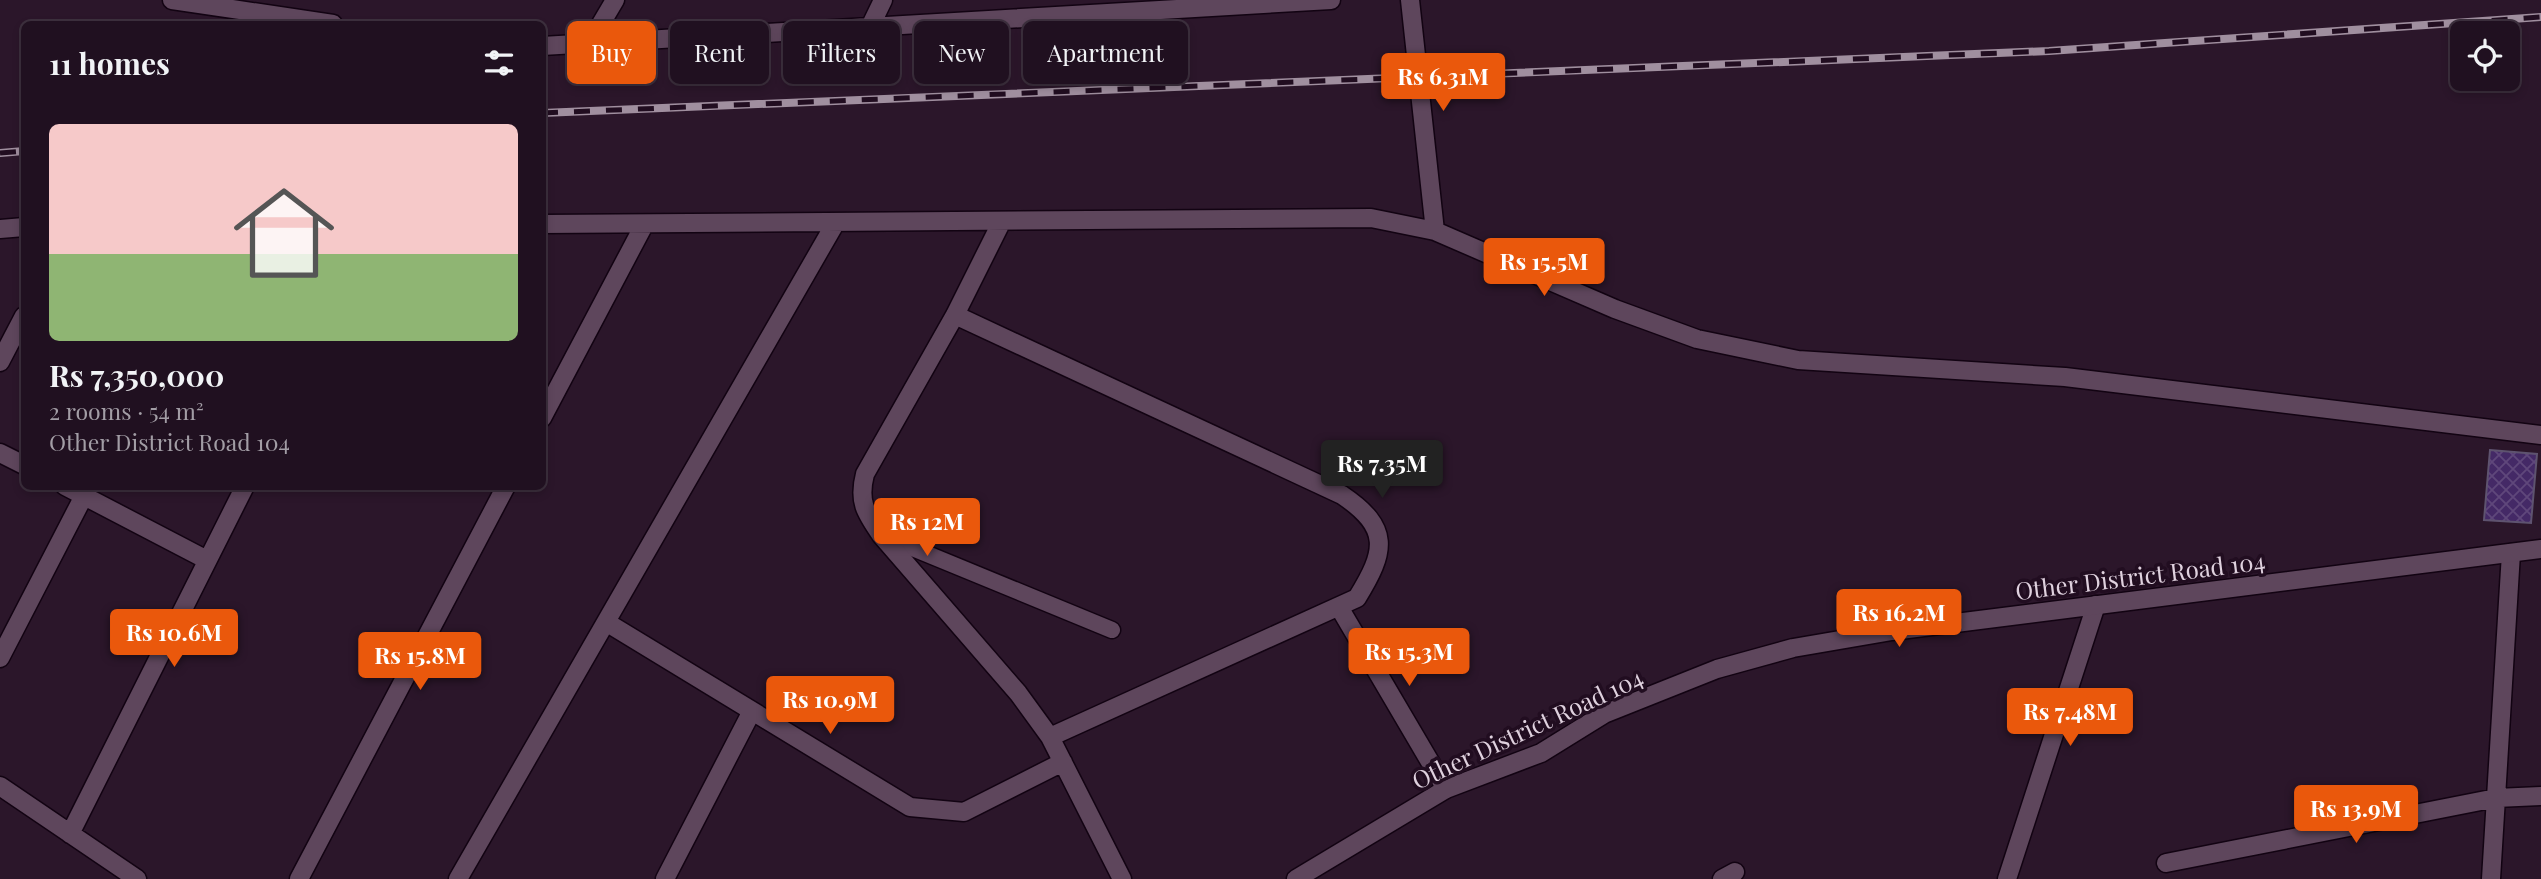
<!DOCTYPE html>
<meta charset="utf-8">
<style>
:root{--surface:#201020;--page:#2d1e2d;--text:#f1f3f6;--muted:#a29da5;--line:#3d303e;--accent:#ea580c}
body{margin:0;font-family:"Playfair Display",serif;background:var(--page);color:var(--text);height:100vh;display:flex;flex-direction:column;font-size:26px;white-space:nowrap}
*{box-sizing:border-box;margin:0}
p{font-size:23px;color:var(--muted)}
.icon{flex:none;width:38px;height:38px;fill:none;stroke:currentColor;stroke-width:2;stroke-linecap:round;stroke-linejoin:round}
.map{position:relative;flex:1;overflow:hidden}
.sheet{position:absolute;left:21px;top:21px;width:525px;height:469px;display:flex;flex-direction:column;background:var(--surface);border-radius:10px;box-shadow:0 4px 10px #0003,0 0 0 2px var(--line)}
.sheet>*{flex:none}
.guide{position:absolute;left:567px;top:21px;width:665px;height:63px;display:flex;gap:14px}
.fabs{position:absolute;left:2450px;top:21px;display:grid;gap:14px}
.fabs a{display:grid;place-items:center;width:70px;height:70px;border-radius:10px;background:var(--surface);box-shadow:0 4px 10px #0003,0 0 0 2px var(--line);font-size:35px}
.price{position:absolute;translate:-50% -60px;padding:0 16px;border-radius:7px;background:var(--accent);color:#fff;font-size:23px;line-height:46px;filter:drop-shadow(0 2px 4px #0008)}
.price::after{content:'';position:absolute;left:50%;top:42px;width:21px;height:16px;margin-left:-10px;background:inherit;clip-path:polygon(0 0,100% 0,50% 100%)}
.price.active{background:#222;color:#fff}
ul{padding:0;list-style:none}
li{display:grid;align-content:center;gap:14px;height:371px;padding:0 28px}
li+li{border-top:2px solid var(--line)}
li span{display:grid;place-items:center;height:217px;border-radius:10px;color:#555}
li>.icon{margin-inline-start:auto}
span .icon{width:126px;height:126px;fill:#fffc;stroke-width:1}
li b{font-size:30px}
h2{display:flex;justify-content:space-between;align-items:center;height:84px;padding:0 28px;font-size:30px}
.pill{padding:0 24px;border-radius:10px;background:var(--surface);box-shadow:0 4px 10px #0003,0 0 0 2px var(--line);font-size:24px;line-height:63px}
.pill.active{background:var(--accent);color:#fff}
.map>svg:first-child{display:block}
.building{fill:url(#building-cross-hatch);stroke:#5e536f;stroke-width:2}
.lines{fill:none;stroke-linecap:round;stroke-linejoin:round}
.lane-casing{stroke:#120312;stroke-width:19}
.street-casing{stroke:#120312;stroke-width:21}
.secondary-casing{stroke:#120312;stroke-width:21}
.lane{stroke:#5e465c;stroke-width:16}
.street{stroke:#5e465c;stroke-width:18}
.secondary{stroke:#5e465c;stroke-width:18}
.rail-casing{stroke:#a08f9f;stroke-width:8}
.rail{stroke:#210d20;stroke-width:5;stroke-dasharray:16;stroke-linecap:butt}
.labels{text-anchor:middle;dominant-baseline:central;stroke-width:7;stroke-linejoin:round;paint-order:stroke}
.street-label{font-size:24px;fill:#dfd1de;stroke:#210d20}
</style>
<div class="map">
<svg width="2541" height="879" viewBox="0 0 2541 879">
<defs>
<pattern id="building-cross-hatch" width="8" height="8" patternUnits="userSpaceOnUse" patternTransform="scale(1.75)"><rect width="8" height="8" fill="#442966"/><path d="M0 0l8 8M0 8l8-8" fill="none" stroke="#5f477b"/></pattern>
</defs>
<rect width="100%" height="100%" fill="#2b162a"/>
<path class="building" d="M2490,450L2537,454L2531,523L2484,520Z"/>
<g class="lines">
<g class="lane-casing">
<path id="lane" d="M881,535L1112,630"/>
</g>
<g class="street-casing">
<path id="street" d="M172,0L333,24
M1410,0L1435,231
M870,27L883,0
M589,44L615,0
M542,46L1331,0
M1002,221L955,315L865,474C858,501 865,512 881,535L1018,693L1050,737L1122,879
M542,224L1371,218L1435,231L1615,309L1697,339L1798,360L2065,377L2541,435
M0,229L24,227
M955,315L1342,495C1391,528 1386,551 1357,598L1050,737
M0,362L24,316
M542,418L644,225
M0,453L24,465
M65,486L207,560
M1339,607L1446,789
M606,622L910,807L964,812L1063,762
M0,658L89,486
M0,786L137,879
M70,834L245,486
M2166,863L2496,798L2541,796
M299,879L506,486
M458,879L836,222
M665,879L752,711
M1722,879L1735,872
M2007,879L2096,605
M2491,879L2511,553"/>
</g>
<g class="secondary-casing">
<path id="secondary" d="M1296,879L1446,789L1541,753L1604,714L1717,669L1793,648L1892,631L2541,549"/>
</g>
<use href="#lane" class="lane"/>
<use href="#street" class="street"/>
<use href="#secondary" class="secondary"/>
<g class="rail-casing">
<path id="rail" d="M542,113L2049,51L2541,17
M0,153L24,151"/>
</g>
<use href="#rail" class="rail"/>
</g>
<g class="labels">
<g class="street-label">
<text transform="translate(2140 575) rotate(-7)">Other District Road 104</text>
<text transform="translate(1527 728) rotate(-25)">Other District Road 104</text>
</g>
</g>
</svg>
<div class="fabs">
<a><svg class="icon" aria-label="locate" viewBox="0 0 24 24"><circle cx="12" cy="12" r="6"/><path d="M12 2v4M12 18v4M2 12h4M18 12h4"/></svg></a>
</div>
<b class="price" style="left:1443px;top:113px">Rs 6.31M</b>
<b class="price" style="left:1544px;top:298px">Rs 15.5M</b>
<b class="price active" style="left:1382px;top:500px">Rs 7.35M</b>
<b class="price" style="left:927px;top:558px">Rs 12M</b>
<b class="price" style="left:1899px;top:649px">Rs 16.2M</b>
<b class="price" style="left:174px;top:669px">Rs 10.6M</b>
<b class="price" style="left:1409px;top:688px">Rs 15.3M</b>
<b class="price" style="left:420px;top:692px">Rs 15.8M</b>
<b class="price" style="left:830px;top:736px">Rs 10.9M</b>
<b class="price" style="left:2070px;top:748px">Rs 7.48M</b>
<b class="price" style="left:2356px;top:845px">Rs 13.9M</b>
<div class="guide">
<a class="pill active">Buy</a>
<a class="pill">Rent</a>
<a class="pill">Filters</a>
<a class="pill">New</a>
<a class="pill">Apartment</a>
</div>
<section class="sheet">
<h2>11 homes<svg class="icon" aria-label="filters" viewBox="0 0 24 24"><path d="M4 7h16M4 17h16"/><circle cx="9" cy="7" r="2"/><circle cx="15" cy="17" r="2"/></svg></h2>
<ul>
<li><span style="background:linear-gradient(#f6c9c9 60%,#8fb573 0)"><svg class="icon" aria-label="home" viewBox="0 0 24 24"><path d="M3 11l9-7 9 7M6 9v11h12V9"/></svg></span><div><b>Rs 7,350,000</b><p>2 rooms · 54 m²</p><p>Other District Road 104</p></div></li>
</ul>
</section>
</div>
